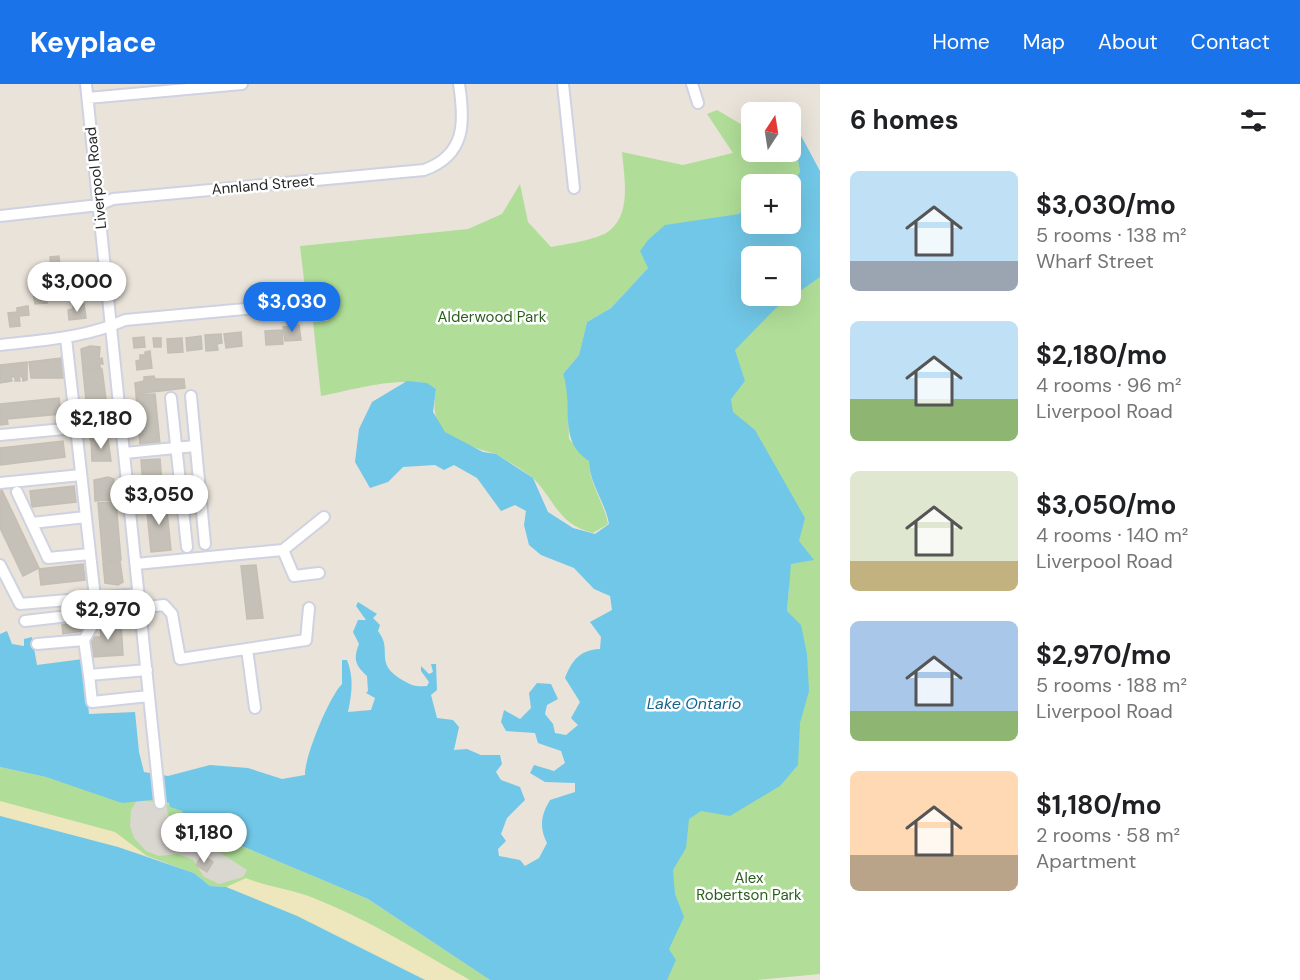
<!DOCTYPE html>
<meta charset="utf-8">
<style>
:root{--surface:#fff;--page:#f2f2f2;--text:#202124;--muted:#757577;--accent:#1a73e8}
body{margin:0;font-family:"DM Sans",sans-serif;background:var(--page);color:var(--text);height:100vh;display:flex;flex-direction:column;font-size:22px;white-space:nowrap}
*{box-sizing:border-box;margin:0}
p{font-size:20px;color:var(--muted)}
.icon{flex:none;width:33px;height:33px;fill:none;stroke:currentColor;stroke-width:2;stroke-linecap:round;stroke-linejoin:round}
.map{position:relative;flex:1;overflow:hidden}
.drawer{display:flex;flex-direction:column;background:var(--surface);width:480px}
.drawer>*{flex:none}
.needle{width:39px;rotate:12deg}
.buttons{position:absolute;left:741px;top:18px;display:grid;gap:12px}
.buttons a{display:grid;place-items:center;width:60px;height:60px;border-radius:9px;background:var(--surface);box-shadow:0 6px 24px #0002;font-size:30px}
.price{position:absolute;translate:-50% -51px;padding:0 14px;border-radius:21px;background:#fff;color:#222;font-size:20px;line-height:39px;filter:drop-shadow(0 2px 3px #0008)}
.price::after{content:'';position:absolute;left:50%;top:36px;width:18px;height:14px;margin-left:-9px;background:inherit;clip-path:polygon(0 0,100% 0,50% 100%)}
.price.on{background:var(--accent);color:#fff}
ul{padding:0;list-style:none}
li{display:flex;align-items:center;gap:18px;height:150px;padding:0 30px}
li span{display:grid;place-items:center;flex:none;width:168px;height:120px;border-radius:9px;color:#555}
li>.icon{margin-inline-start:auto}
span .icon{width:72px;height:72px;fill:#fffc;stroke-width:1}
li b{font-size:26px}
h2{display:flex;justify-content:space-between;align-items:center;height:72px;padding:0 30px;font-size:26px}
header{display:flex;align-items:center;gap:36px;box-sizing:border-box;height:84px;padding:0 30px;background:var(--accent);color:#fff}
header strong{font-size:28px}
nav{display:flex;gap:33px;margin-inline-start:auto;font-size:21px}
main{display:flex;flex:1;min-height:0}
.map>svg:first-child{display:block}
.green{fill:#b0de98}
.sand{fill:#eee6bd}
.plaza{fill:#dad6d0}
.water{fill:#71c7e7;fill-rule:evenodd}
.building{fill:#c5c1b8;stroke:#c4beb4;stroke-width:1.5}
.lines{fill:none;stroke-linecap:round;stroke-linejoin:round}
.minor-casing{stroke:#cfd2e0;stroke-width:14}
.minor{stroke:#fff;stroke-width:10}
.labels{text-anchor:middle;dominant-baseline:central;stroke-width:5;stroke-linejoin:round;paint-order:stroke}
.street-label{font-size:15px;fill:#272727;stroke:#fff}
.park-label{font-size:15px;fill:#2a5f1d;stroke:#fff}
.water-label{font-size:16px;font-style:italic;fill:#14648f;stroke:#fff}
</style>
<header>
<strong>Keyplace</strong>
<nav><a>Home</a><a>Map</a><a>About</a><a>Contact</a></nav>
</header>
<main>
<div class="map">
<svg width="820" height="896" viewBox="0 0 820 896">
<rect width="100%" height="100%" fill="#e9e3d9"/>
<path class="green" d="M717,26L751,46L752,68H790L791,48L794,51L800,88L795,96L784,100H752L751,117L739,130L648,184L611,224L587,238L579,271L563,290L567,302L569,355L589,377C589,400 604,418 608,440L593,449C558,440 556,418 534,395C529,390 502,373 495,370C480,365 458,360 445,348C432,335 434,321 436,305C410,288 352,306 321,312L313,238L327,237C336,226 338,218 330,206L315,204L306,213L300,162L468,145L502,130L520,100L528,138L551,163C566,160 597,156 609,147C632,130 624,92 622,68L683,81L733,69L707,30Z
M820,183V890L757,896H651L667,749L787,527L789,504L746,369L711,281Z
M0,683L46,693L123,718L152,716L170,720L171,723L182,727L187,739L368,815L490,896H425L330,848L226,803L210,802L194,789L147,772L0,732Z"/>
<path class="sand" d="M0,717L115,748L147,772L0,732Z
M246,794C267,803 290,805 311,813C366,834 418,867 470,896H425L297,832L226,803Z"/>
<path class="plaza" d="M137,716L166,719L168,731L201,756L247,786L243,793L219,800L204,793L193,776L178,770L159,772L146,767L134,754L130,742L131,726Z"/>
<path class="water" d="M791,33L820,87V193L776,224L735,266L745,297L731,315L733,328L755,346L805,434L799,457L814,476L791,480L787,527L801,541L807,570L809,607L800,639L798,681L780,702L730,732L701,727L689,735L686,764L673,786L675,810L684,833L669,865L676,876L667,896H490L368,815L187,739L182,727L170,723L169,719L152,716L122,719L46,693L0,683V550L7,547L12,560L24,562V555L32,553L37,581L83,575L89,630L135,628L139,668L144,688L168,692L210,681L248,684L282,695L305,691C304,674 329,613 342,600V576H347C354,594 352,609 348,628L371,626L375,614L366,609L368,607L367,592C355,581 353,575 359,560L353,548L358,536H366L356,522L358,518L377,530L373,534L380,541L378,547C394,567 372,579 404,597C413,602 417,603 427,602L429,598L421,587V582L429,590L433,588L431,580H436L437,606L431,611L437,634L453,636L459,643L454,666L467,665L481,671H500L502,680L496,688L501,696L520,703L525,716L507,734L501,750L506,757L498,765L499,772L520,776L525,782L539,774L547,759C539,743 541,731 550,716L575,708V699L545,698L530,689L534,681L554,687L565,679L561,667L538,659L535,649L506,647L501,638L504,626L520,635L531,624L529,609L537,599L551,600L558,615L547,621L545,630L553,640L555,649L566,651L578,641L571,634L580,618L565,594C572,576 580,566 600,565L601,553L590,538L612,526L610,512L594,505L574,484L541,471L529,461L524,441L526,427L515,421L501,427L477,394L454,381L444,386L435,381L403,383L388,398L370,404L355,378L359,345L372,318L407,297L427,299L436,305L433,328L445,348L483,368L496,370L533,394L548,428L573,444L595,450L609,440C605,417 589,399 589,377C557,357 574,322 563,290L579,271L587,238L611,224L648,184L640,167L648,156L665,141L739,130L751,117L752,140H790V100H784L795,96L800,88L794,52L791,48ZM752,172H790V212H752Z
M0,732L118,763L194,789L210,802L226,803L297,832L425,896H0Z"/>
<path class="building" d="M59,172L60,185H51L50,173Z
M46,208L47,219L35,220L33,210Z
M84,220L86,234L69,236L68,226L73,225V222Z
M28,222L29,231L19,232L20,242L10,243L8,229L17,228V224Z
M299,241L301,256L285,257L283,243Z
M282,246L283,260L266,261L265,247Z
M241,248L242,262L226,264L224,250Z
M221,250L222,259L217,260L218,266L206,267L205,251Z
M201,252L202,265L187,267L186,254Z
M144,253L145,263L134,264L133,254Z
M153,254H161V263H154Z
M182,254L183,268L168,269L167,255Z
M90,262L100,263L99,275L102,274L103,280H99L101,285L83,286L81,265Z
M150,267L152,284L137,286L136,277L140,276V271H145V268Z
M61,274L67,294H31L29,278Z
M27,278V296L23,297L22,292L19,293L20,297H15V293H11L12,297L7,298L5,295L6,298L0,299V281Z
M102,285L111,353L90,355L83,287Z
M154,292L155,295H184L185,304L136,310L135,299L144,297V293Z
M155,310L160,360L140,361L136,311Z
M59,314L61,330L7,335L8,340L0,341V320Z
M108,355L111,377H92L91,356Z
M63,357L65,373L0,381V364Z
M160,375L163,413L144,415L141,376Z
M108,393L114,395L112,406L115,405V411H112L114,416L95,417L94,396Z
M74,402L76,418L32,423L30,407Z
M1,404L39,484L23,492L0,444Z
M166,417L171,466L151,468L146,419Z
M116,418L121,476L103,477L98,419Z
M120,477L123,498L118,501L105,499L103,479Z
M83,480L85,496L41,501L39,485Z
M256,481L263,534L247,535L241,482Z
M81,538L83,547L63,550L62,541Z
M121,539L123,571L93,573L91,553H101L100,541Z
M202,771L213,778L207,788L196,781Z"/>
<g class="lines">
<g class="minor-casing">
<path id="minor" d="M86,0L160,719
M563,0L574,104
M692,0L698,19
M88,14L242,0
M0,132L99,121L113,115L424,86C466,71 465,38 459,0
M66,254L95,514
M0,261C42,256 86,254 125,236L320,218
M191,312L205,460
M171,314L187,463
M0,351L75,344
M125,369L195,362
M0,399L81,391
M17,408L48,474L90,470
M32,439L86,433
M283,466L294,492L319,489
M136,480L283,466L324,433
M0,481L20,520L139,510
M25,537L164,521L172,530L180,575L306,556L309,524
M84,556L94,539L142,533
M37,560L84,556L89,591
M247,565L255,624
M147,586L89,591L92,618L149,612"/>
</g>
<use href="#minor" class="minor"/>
</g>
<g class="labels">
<g class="street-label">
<text transform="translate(96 94) rotate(-96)">Liverpool Road</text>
<text transform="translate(263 101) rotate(-5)">Annland Street</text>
</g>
<g class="park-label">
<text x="492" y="233">Alderwood Park</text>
<text x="749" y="794">Alex<tspan x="749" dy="17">Robertson Park</tspan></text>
</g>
<g class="water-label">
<text x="694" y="619">Lake Ontario</text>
</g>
</g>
</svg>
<div class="buttons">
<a><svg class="needle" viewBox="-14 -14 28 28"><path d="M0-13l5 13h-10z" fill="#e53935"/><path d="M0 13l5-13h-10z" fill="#757577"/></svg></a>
<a>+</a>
<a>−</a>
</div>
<b class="price" style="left:77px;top:229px">$3,000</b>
<b class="price on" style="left:292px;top:249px">$3,030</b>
<b class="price" style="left:101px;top:366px">$2,180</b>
<b class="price" style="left:159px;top:442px">$3,050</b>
<b class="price" style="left:108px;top:557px">$2,970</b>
<b class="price" style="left:204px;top:780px">$1,180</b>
</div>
<section class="drawer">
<h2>6 homes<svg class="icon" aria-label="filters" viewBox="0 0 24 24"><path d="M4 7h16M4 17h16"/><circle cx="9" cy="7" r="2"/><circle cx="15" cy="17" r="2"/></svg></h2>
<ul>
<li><span style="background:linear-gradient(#bfe0f5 75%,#9aa5b1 0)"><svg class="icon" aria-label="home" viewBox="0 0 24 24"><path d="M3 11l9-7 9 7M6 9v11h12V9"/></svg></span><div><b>$3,030/mo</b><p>5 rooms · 138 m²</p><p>Wharf Street</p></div></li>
<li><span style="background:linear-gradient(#bfe0f5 65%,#8fb573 0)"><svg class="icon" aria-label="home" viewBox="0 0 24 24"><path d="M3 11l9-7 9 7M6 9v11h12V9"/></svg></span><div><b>$2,180/mo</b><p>4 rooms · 96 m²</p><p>Liverpool Road</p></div></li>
<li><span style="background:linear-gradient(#dfe7d0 75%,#c2b280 0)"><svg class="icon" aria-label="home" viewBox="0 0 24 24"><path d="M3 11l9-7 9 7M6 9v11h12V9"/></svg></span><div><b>$3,050/mo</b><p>4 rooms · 140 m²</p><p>Liverpool Road</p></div></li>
<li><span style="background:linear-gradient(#a9c7e8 75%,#8fb573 0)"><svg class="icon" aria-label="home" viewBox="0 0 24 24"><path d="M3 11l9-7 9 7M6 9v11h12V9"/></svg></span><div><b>$2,970/mo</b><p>5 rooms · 188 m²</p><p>Liverpool Road</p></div></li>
<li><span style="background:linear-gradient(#ffd9b3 70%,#b9a48a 0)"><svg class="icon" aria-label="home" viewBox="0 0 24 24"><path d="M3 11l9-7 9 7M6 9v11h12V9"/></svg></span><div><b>$1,180/mo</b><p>2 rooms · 58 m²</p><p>Apartment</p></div></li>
</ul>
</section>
</main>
